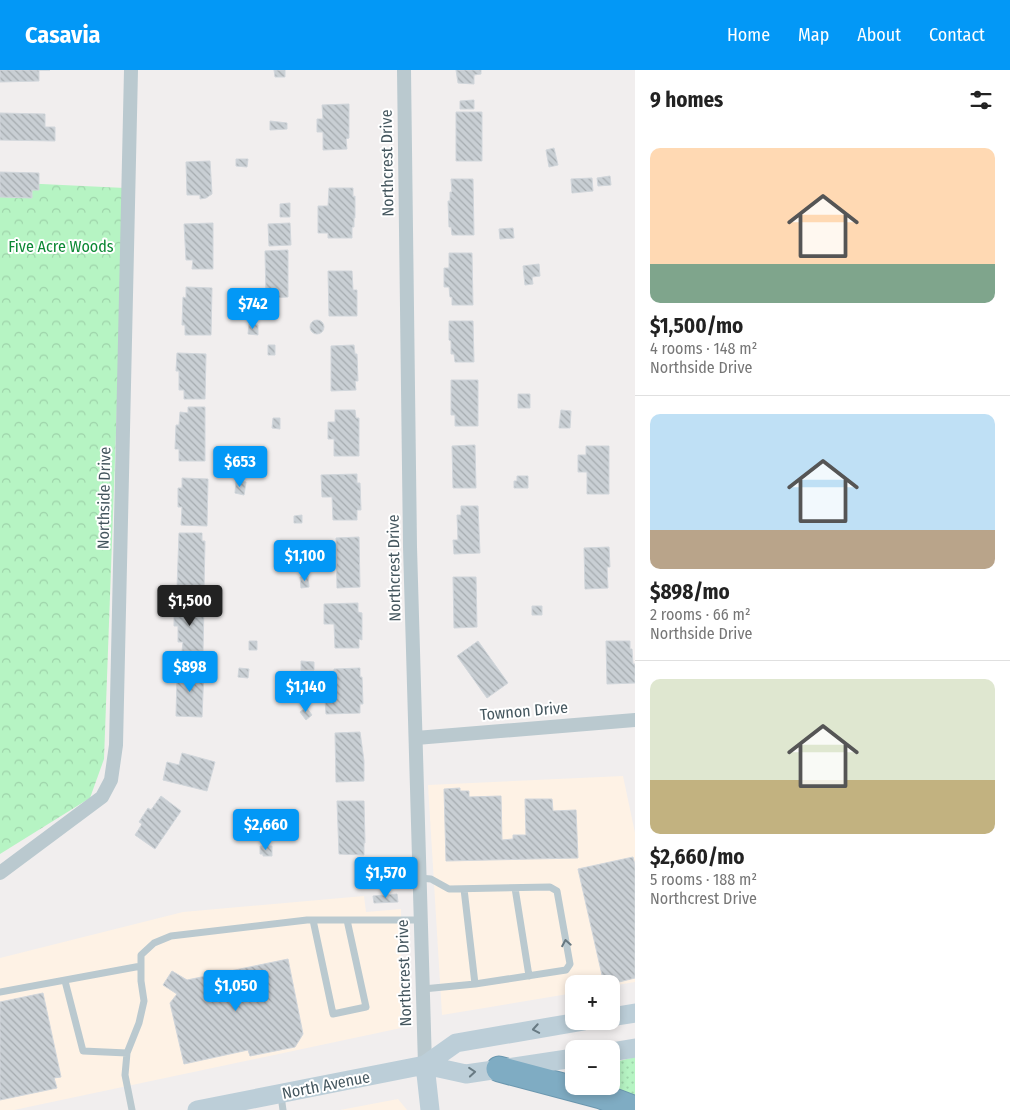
<!DOCTYPE html>
<meta charset="utf-8">
<style>
:root{--surface:#fff;--page:#f2f2f2;--text:#222;--muted:#767676;--line:#e0e0e0;--accent:#0398f6}
body{margin:0;font-family:"Fira Sans Condensed",sans-serif;background:var(--page);color:var(--text);height:100vh;display:flex;flex-direction:column;font-size:19px;white-space:nowrap}
*{box-sizing:border-box;margin:0}
p{font-size:16px;color:var(--muted)}
.icon{flex:none;width:28px;height:28px;fill:none;stroke:currentColor;stroke-width:2;stroke-linecap:round;stroke-linejoin:round}
.map{position:relative;flex:1;overflow:hidden}
.drawer{display:flex;flex-direction:column;background:var(--surface);width:375px}
.drawer>*{flex:none}
.fabs{position:absolute;left:565px;top:905px;display:grid;gap:10px}
.fabs a{display:grid;place-items:center;width:55px;height:55px;border-radius:10px;background:var(--surface);box-shadow:0 2px 8px #0003;font-size:25px}
.price{position:absolute;translate:-50% -42px;padding:0 11px;border-radius:5px;background:var(--accent);color:#fff;font-size:16px;line-height:32px;filter:drop-shadow(0 1px 2px #0008)}
.price::after{content:'';position:absolute;left:50%;top:30px;width:15px;height:11px;margin-left:-8px;background:inherit;clip-path:polygon(0 0,100% 0,50% 100%)}
.price.selected{background:#222;color:#fff}
ul{padding:0;list-style:none}
li{display:grid;align-content:center;gap:10px;height:265px;padding:0 15px}
li+li{border-top:1px solid var(--line)}
li span{display:grid;place-items:center;height:155px;border-radius:10px;color:#555}
li>.icon{margin-inline-start:auto}
span .icon{width:90px;height:90px;fill:#fffc;stroke-width:1}
li b{font-size:21px}
h2{display:flex;justify-content:space-between;align-items:center;height:60px;padding:0 15px;font-size:21px}
header{display:flex;align-items:center;gap:30px;box-sizing:border-box;height:70px;padding:0 25px;background:var(--accent);color:#fff}
header strong{font-size:24px}
nav{display:flex;gap:28px;margin-inline-start:auto;font-size:18px}
main{display:flex;flex:1;min-height:0}
.map>svg:first-child{display:block}
.commercial{fill:#fef2e5}
.grass{fill:url(#grass-dots)}
.park{fill:url(#park-crowns)}
.building{fill:url(#building-back-hatch);stroke:#d1d6db}
.lines{fill:none;stroke-linecap:round;stroke-linejoin:round}
.motorway-casing{stroke:#6b97af;stroke-width:27}
.service{stroke:#bac9cf;stroke-width:7}
.minor{stroke:#bac9cf;stroke-width:14}
.secondary{stroke:#bcced8;stroke-width:19}
.motorway{stroke:#7facc3;stroke-width:25}
.oneway{stroke:#677880}
.oneway2{stroke:#687a83}
.labels{text-anchor:middle;dominant-baseline:central;stroke-width:4;stroke-linejoin:round;paint-order:stroke}
.street-label{font-size:16px;fill:#44565e;stroke:#fff}
.park-label{font-size:16px;fill:#0b8834;stroke:#fff}
</style>
<header>
<strong>Casavia</strong>
<nav><a>Home</a><a>Map</a><a>About</a><a>Contact</a></nav>
</header>
<main>
<div class="map">
<svg width="635" height="1040" viewBox="0 0 635 1040">
<defs>
<pattern id="grass-dots" width="8" height="8" patternUnits="userSpaceOnUse" patternTransform="scale(1.25)"><rect width="8" height="8" fill="#b6f4c3"/><path d="M2 2h.1M6 6h.1" fill="none" stroke="#9ed3aa" stroke-width="1.8" stroke-linecap="round"/></pattern>
<pattern id="park-crowns" width="20" height="18" patternUnits="userSpaceOnUse" patternTransform="scale(1.25)"><rect width="20" height="18" fill="#b6f4c3"/><path d="M2 6a3 3 0 1 1 6 0M12 15a3 3 0 1 1 6 0" fill="none" stroke="#9ed3aa"/></pattern>
<pattern id="building-back-hatch" width="6" height="6" patternUnits="userSpaceOnUse" patternTransform="scale(1.25)"><rect width="6" height="6" fill="#c9cfd4"/><path d="M-1 5l2 2M0 0l6 6M5-1l2 2" fill="none" stroke="#a5abaf"/></pattern>
</defs>
<rect width="100%" height="100%" fill="#f1eeee"/>
<path class="commercial" d="M623,706L635,763V912L611,916V914H574V923L442,945L428,715Z
M364,826L366,842L401,839V958L14,1040H0V888L183,842Z
M398,1029L407,1040H340Z"/>
<path class="grass" d="M635,987V1030L600,1016H611V993Z"/>
<path class="park" d="M0,112L125,118L104,689L90,728L0,784Z"/>
<path class="building" d="M0,0H50H39V11L0,12Z
M274,0H285V7H275Z
M456,0H481V4L474,5V14L458,13Z
M474,30V39H460V31Z
M349,34V68L346,69L347,79L323,80V62H317V49H323L322,35Z
M456,42H482V91H456Z
M0,43L45,44V57H55V71L0,70Z
M270,51L287,53V59L270,60Z
M554,78L558,95L549,97L546,80Z
M236,89H248L247,97L236,96Z
M210,91L212,124L206,128L200,129V125H187L186,92Z
M0,102L39,103V120H32V128L0,127Z
M610,106L611,115L598,116L597,108Z
M592,108L593,121L572,123L571,109Z
M451,109H473L474,165H452L451,157H449L448,131H450V122H452Z
M329,118H353V127L355,126V148H354V157H352V168H328V163H318V136H328Z
M290,133V147H280V134Z
M213,153V199H192L193,190H186L184,154Z
M290,153L291,175L269,176L268,154Z
M513,158L514,168L500,169L499,159Z
M288,180V227L266,228L265,181Z
M449,183H472L473,235H452V227H450L449,217H444V198H449Z
M539,194L540,206L532,207L533,214L525,215L523,196Z
M328,201H352L353,220H357V246H329Z
M186,217L212,218L211,265H185V255H182L183,227L186,228Z
M310 257a7 7 0 1 1 14 0a7 7 0 1 1-14 0Z
M449,251H473L474,292H455L454,284H451V271L449,270Z
M249,254L258,255V265L248,264Z
M268,275H275V285H268Z
M354,275L355,284H357L358,311H355L356,320L331,321V276Z
M177,283L206,284L205,329H184V320H179V301H176Z
M451,310H478V356H455V345H451Z
M518,324H530V338H518Z
M188,337H205V391H179V379H175L176,355H179L180,342L188,343Z
M335,340H355L356,348H359V386H334V369H328V352H335Z
M561,340L571,341L570,358H559Z
M273,348H280V359L272,358Z
M475,375L476,418H453L452,376Z
M586,376H609V424H587V402H578V385H586Z
M357,404V413H360L361,440H357V450H333L332,427H322L321,405Z
M517,406H528V418H514V411H517Z
M182,408L208,409L207,456L181,455L182,437H178V418H182Z
M236,411L246,412L244,425L235,423Z
M461,436H478L480,483L454,484L453,470H458L457,445H461Z
M302,445V453H294V446Z
M179,463H202V471H205L204,519H177Z
M359,467L360,517L337,518L336,468Z
M609,477L610,497H607L608,518L585,519L584,478Z
M308,506L309,517L301,518L300,507Z
M453,507H476L477,557L454,558Z
M358,533V542L362,543V570L359,569V578H335L334,554H324V534Z
M174,536H204L203,581H182L183,572H178V556H174Z
M532,536H542V545H532Z
M249,571H257V580H249Z
M478,571L508,613L487,628L457,586Z
M606,571H630V579H632L633,594H635V613L607,614Z
M301,591L314,592V600H301Z
M180,598L204,599L202,647L176,646L177,607H180Z
M239,598L249,599L248,608L238,607Z
M360,598V607H362L363,634H360V643L326,644L325,631H336L335,619H324L323,602L334,601V599Z
M306,637L312,645L306,650L300,642Z
M360,662L364,691V711L336,712L335,663Z
M182,683L215,692L207,721L163,710L167,692L179,695Z
M460,718V721H469V727L501,726L502,770L513,769V765H526L525,729H552L553,741L576,740L578,788L446,791L444,719Z
M161,726L181,741L155,779L135,765L142,754L139,752L148,738L151,740Z
M337,731H364L365,773H364V785L339,784Z
M260,776H272V786H263V784H260Z
M633,787L635,795V908L611,914H604L578,799Z
M397,824L398,832L374,833L373,826Z
M288,889L303,964L295,977L250,986L248,980L184,994L170,933L177,924L163,915L172,901L187,910Z
M43,923L61,1007L54,1008L57,1018L0,1030V932Z"/>
<g class="lines">
<g class="motorway-casing">
<path id="motorway" d="M499,999L601,1026L635,1039"/>
</g>
<path class="service" d="M419,808L431,809L449,819L550,817L557,821L570,894L566,900L475,914L423,919
M515,818L529,906
M464,819L475,914
M313,850L333,944L366,937L347,850
M65,911L83,981L127,983
M0,922L141,896
M281,1026L283,1040
M132,1040L125,1005L127,983L139,953L144,931L141,911V885L154,873L171,866L307,850H420"/>
<path class="minor" d="M404,0L410,477L425,995
M416,668L635,650
M0,803L102,727L111,710L116,675L131,0"/>
<path class="secondary" d="M611,947L635,943
M611,982L635,978
M425,995L466,1004L574,988
M425,995L430,1040
M197,1040L425,995L456,973L584,951"/>
<use href="#motorway" class="motorway"/>
</g>
<defs><path id="oneway-chevron" d="M-2-3.5L2.5 0L-2 3.5" fill="none" stroke-width="1.6" stroke-linecap="round" stroke-linejoin="round" transform="scale(1.25)"/></defs>
<use class="oneway" href="#oneway-chevron" transform="translate(566 873) rotate(-100)"/>
<g class="oneway2">
<use href="#oneway-chevron" transform="translate(536 959) rotate(170)"/>
<use href="#oneway-chevron" transform="translate(472 1002) rotate(-5)"/>
</g>
<g class="labels">
<g class="street-label">
<text transform="translate(387 93) rotate(-91)">Northcrest Drive</text>
<text transform="translate(104 428) rotate(-89)">Northside Drive</text>
<text transform="translate(394 498) rotate(-91)">Northcrest Drive</text>
<text transform="translate(524 641) rotate(-5)">Townon Drive</text>
<text transform="translate(404 903) rotate(-92)">Northcrest Drive</text>
<text transform="translate(326 1015) rotate(-11)">North Avenue</text>
</g>
<g class="park-label">
<text x="61" y="176">Five Acre Woods</text>
</g>
</g>
</svg>
<div class="fabs">
<a>+</a>
<a>−</a>
</div>
<b class="price" style="left:253px;top:260px">$742</b>
<b class="price" style="left:240px;top:418px">$653</b>
<b class="price" style="left:305px;top:512px">$1,100</b>
<b class="price selected" style="left:190px;top:557px">$1,500</b>
<b class="price" style="left:190px;top:623px">$898</b>
<b class="price" style="left:306px;top:643px">$1,140</b>
<b class="price" style="left:266px;top:781px">$2,660</b>
<b class="price" style="left:386px;top:829px">$1,570</b>
<b class="price" style="left:236px;top:942px">$1,050</b>
</div>
<section class="drawer">
<h2>9 homes<svg class="icon" aria-label="filters" viewBox="0 0 24 24"><path d="M4 7h16M4 17h16"/><circle cx="9" cy="7" r="2"/><circle cx="15" cy="17" r="2"/></svg></h2>
<ul>
<li><span style="background:linear-gradient(#ffd9b3 75%,#7fa58c 0)"><svg class="icon" aria-label="home" viewBox="0 0 24 24"><path d="M3 11l9-7 9 7M6 9v11h12V9"/></svg></span><div><b>$1,500/mo</b><p>4 rooms · 148 m²</p><p>Northside Drive</p></div></li>
<li><span style="background:linear-gradient(#bfe0f5 75%,#b9a48a 0)"><svg class="icon" aria-label="home" viewBox="0 0 24 24"><path d="M3 11l9-7 9 7M6 9v11h12V9"/></svg></span><div><b>$898/mo</b><p>2 rooms · 66 m²</p><p>Northside Drive</p></div></li>
<li><span style="background:linear-gradient(#dfe7d0 65%,#c2b280 0)"><svg class="icon" aria-label="home" viewBox="0 0 24 24"><path d="M3 11l9-7 9 7M6 9v11h12V9"/></svg></span><div><b>$2,660/mo</b><p>5 rooms · 188 m²</p><p>Northcrest Drive</p></div></li>
</ul>
</section>
</main>
